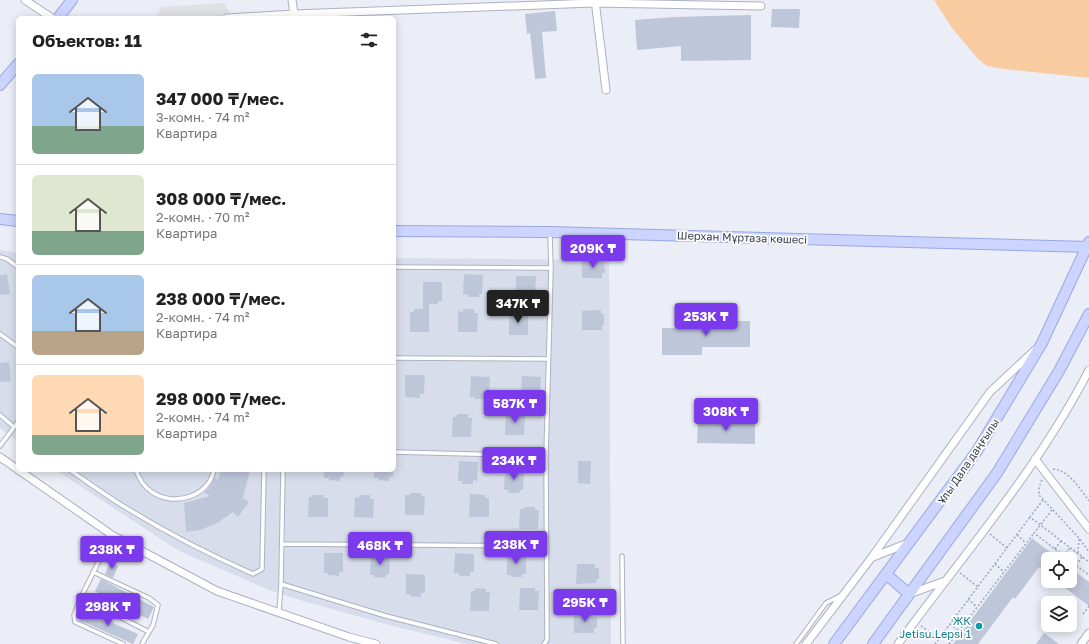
<!DOCTYPE html>
<html lang="ru">
<meta charset="utf-8">
<style>
:root{--surface:#fff;--page:#f6f6f6;--text:#222;--muted:#767676;--line:#e0e0e0;--accent:#7c3aed}
body{margin:0;font-family:"Golos Text",sans-serif;background:var(--page);color:var(--text);height:100vh;display:flex;flex-direction:column;font-size:15px;white-space:nowrap}
*{box-sizing:border-box;margin:0}
p{font-size:13px;color:var(--muted)}
.icon{flex:none;width:22px;height:22px;fill:none;stroke:currentColor;stroke-width:2;stroke-linecap:round;stroke-linejoin:round}
.map{position:relative;flex:1;overflow:hidden}
.panel{position:absolute;left:16px;top:16px;width:380px;height:456px;display:flex;flex-direction:column;background:var(--surface);border-radius:6px;box-shadow:0 2px 10px #0003}
.panel>*{flex:none}
.tools{position:absolute;left:1041px;top:552px;display:grid;gap:8px}
.tools a{display:grid;place-items:center;width:36px;height:36px;border-radius:6px;background:var(--surface);box-shadow:0 2px 10px #0003;font-size:20px}
.price{position:absolute;translate:-50% -34px;padding:0 9px;border-radius:4px;background:var(--accent);color:#fff;font-size:13px;line-height:26px;filter:drop-shadow(0 1px 2px #0008)}
.price::after{content:'';position:absolute;left:50%;top:24px;width:12px;height:9px;margin-left:-6px;background:inherit;clip-path:polygon(0 0,100% 0,50% 100%)}
.price.current{background:#222;color:#fff}
ul{padding:0;list-style:none}
li{display:flex;align-items:center;gap:12px;height:100px;padding:0 16px}
li+li{border-top:1px solid var(--line)}
li span{display:grid;place-items:center;flex:none;width:112px;height:80px;border-radius:6px;color:#555}
li>.icon{margin-inline-start:auto}
span .icon{width:48px;height:48px;fill:#fffc;stroke-width:1}
li b{font-size:17px}
h2{display:flex;justify-content:space-between;align-items:center;height:48px;padding:0 16px;font-size:17px}
.map>svg:first-child{display:block}
.residential{fill:#d8ddeb}
.parking{fill:#dfe1e5}
.water{fill:#f9cba1}
.building{fill:#bec7da}
.lines{fill:none;stroke-linecap:round;stroke-linejoin:round}
.lane-casing{stroke:#acb2c4;stroke-width:5.5}
.street-casing{stroke:#acb2c4;stroke-width:9}
.secondary-casing{stroke:#99a8e2;stroke-width:12}
.path{stroke:#9ba8c7;stroke-width:1.5;stroke-dasharray:2 2;stroke-linecap:butt}
.lane{stroke:#fff;stroke-width:3.5}
.street{stroke:#fff;stroke-width:7}
.secondary{stroke:#ccd5ff;stroke-width:10}
.culture-dot{fill:#0f9aa8;stroke:#fff;stroke-width:1.5}
.labels{text-anchor:middle;dominant-baseline:central;stroke-width:3.5;stroke-linejoin:round;paint-order:stroke}
.street-label{font-size:11px;fill:#373e4c;stroke:#fff}
.culture-label{font-size:11px;fill:#0d838f;stroke:#fff;text-anchor:end}
</style>
<div class="map">
<svg width="1089" height="644" viewBox="0 0 1089 644">
<rect width="100%" height="100%" fill="#ebedf7"/>
<path class="residential" d="M0,250L18,253V442L0,428Z
M394,258L609,260L611,644H467L389,625L303,601L269,590L179,551L56,470H394Z"/>
<path class="parking" d="M224,3L233,18H155L161,7Z"/>
<path class="water" d="M934,0H1089V78L1004,69L987,66L979,60L952,28Z"/>
<path class="building" d="M772,9H800L799,28L771,27Z
M555,11L557,31L542,32L546,78L535,79L530,33L527,34L525,14Z
M751,15V60L681,61V46L637,50L635,20L673,17Z
M582,259H601V262H604L605,273H602V278H582Z
M7,274L10,294L0,295V275Z
M464,274L483,275L482,294H479V297H468V295L463,294Z
M516,276H536L535,295H531V299L520,298V296H516Z
M423,282H442V301H438V304H429V332H410V312H414V309H423Z
M463,309H474V313H478L477,332H458V311L463,312Z
M601,310V314H604V325H602V330H582V311Z
M513,312L524,313V316H528V335H509V315H513Z
M702,321H750V347H702V355H662V328H702Z
M9,362L11,381L0,382V363Z
M405,375H425L424,394H420V398L405,397Z
M471,376L490,377L489,396H486L485,399H474V397H470Z
M522,376L541,377L540,396H537V399H526V396H521Z
M510,412L521,413V416H525L524,435H505L506,415H510Z
M457,414H468V418H472L471,437H452L453,417H457Z
M698,419L755,420V444L697,443Z
M459,461L478,462L477,481L473,480V484H462V481H458Z
M578,461H591L590,484L578,483Z
M221,470H250L243,498L249,502L238,517L233,512L217,523L200,530L186,532L184,503L210,496L204,492L208,489L215,478L218,480Z
M324,470H344L343,477H340V481L329,480V478H324Z
M374,470H393V477H389V481L378,480V478H374Z
M505,470L524,471L523,490H520L519,493H508L509,490H504Z
M410,493H421V496L425,497L424,515H405V495H410Z
M470,494L485,495V498H489V517H469Z
M313,495H324V498H328V517H308L309,497H313Z
M359,495H370V499H374L373,518L354,517L355,497L359,498Z
M524,507H535V510H539L538,529H519L520,509H524Z
M1032,538L1059,559H1048V575L1039,567L1015,599L1013,597L978,644H953Z
M324,553H343V572H339V576L328,575V573H324Z
M455,553L474,554V572H470V576H459V573H454Z
M507,554L526,555V574H522V577H511V575H507Z
M371,555H390L389,574H386L385,578L374,577V575H370Z
M110,562L118,566L113,578L105,574Z
M577,564H595V568H599V579H596L597,583L576,584Z
M1070,568L1089,582V606L1056,581H1070Z
M406,574L425,575V593H421V597L410,596V594H406Z
M101,579L154,607L148,619L95,591Z
M475,588L486,589V592H490L489,611H470L471,591H475Z
M520,588H535V591H539L538,610H519Z
M83,610L138,634L133,644L79,620Z
M593,613V617H597V628H594V633H574V614Z
M1044,633L1059,644H1036Z"/>
<g class="lines">
<g class="lane-casing">
<path id="lane" d="M550,234L551,268
M0,257L7,259L18,267
M394,267L551,268L546,456L547,640L544,644
M0,334L18,347
M394,358L548,359
M0,415L14,427
M0,446L18,422
M394,452L546,456
M70,470C89,483 108,497 128,509C169,534 210,555 253,574L262,569L264,470
M136,470C139,479 144,487 152,492C173,507 209,497 214,470
M283,470L281,584L386,616L496,644
M112,535L81,597L74,615L75,622L123,644
M282,544L547,546
M622,556L623,644
M93,572L149,598L158,605L153,625L142,644
M81,597L149,632
M279,612L281,584
M796,644L826,603L840,596"/>
</g>
<g class="street-casing">
<path id="street" d="M25,0L52,18
M292,0L294,14
M595,0L606,90
M227,18L294,14L594,3L761,6
M0,457L112,535L217,591L349,637L376,644
M1035,459L1089,529
M873,557L908,543
M909,594L945,581
M806,644L872,557L990,392L1035,350
M898,644C964,554 1038,469 1089,370
M1081,644L1089,633"/>
</g>
<g class="secondary-casing">
<path id="secondary" d="M58,18L72,0
M0,85L18,64
M0,219L18,221
M394,231L550,232L1089,247
M886,574L909,594
M834,644L977,451L1042,343L1089,242
M873,644L997,473L1059,371L1089,314"/>
</g>
<path class="path" d="M1053,469C1069,470 1080,489 1089,501
M1042,480L1039,487V495L1079,538L1089,552
M1043,500L1030,517L1089,562
M1052,510L1034,533L1068,559
M990,534L1007,548
M1017,535L1026,543
M1055,549L1061,541
M1078,553L1079,539
M1063,556L1070,548
M1070,561L1089,575
M995,564L1004,572
M1076,565L1082,557
M960,573L978,587
M968,599L977,607
M1083,614L1089,606
M950,624L959,631
M921,626L939,638
M935,644L1030,517
M949,644L1034,533"/>
<use href="#lane" class="lane"/>
<use href="#street" class="street"/>
<use href="#secondary" class="secondary"/>
</g>
<circle class="culture-dot" cx="979" cy="626" r="4"/>
<g class="labels">
<g class="street-label">
<text transform="translate(742 237) rotate(2)">Шерхан Мұртаза көшесі</text>
<text transform="translate(968 461) rotate(-56)">Ұлы Дала даңғылы</text>
</g>
<g class="culture-label">
<text x="971" y="620">ЖК<tspan x="971" dy="13">Jetisu.Lepsi 1</tspan></text>
</g>
</g>
</svg>
<div class="tools">
<a><svg class="icon" aria-label="locate" viewBox="0 0 24 24"><circle cx="12" cy="12" r="6"/><path d="M12 2v4M12 18v4M2 12h4M18 12h4"/></svg></a>
<a><svg class="icon" aria-label="layers" viewBox="0 0 24 24"><path d="M12 4l9 5-9 5-9-5zM3 14l9 5 9-5"/></svg></a>
</div>
<b class="price" style="left:593px;top:269px">209K ₸</b>
<b class="price current" style="left:518px;top:324px">347K ₸</b>
<b class="price" style="left:706px;top:337px">253K ₸</b>
<b class="price" style="left:515px;top:424px">587K ₸</b>
<b class="price" style="left:726px;top:432px">308K ₸</b>
<b class="price" style="left:514px;top:481px">234K ₸</b>
<b class="price" style="left:516px;top:565px">238K ₸</b>
<b class="price" style="left:380px;top:566px">468K ₸</b>
<b class="price" style="left:112px;top:570px">238K ₸</b>
<b class="price" style="left:585px;top:623px">295K ₸</b>
<b class="price" style="left:108px;top:627px">298K ₸</b>
<section class="panel">
<h2>Объектов: 11<svg class="icon" aria-label="filters" viewBox="0 0 24 24"><path d="M4 7h16M4 17h16"/><circle cx="9" cy="7" r="2"/><circle cx="15" cy="17" r="2"/></svg></h2>
<ul>
<li><span style="background:linear-gradient(#a9c7e8 65%,#7fa58c 0)"><svg class="icon" aria-label="home" viewBox="0 0 24 24"><path d="M3 11l9-7 9 7M6 9v11h12V9"/></svg></span><div><b>347 000 ₸/мес.</b><p>3-комн. · 74 m²</p><p>Квартира</p></div></li>
<li><span style="background:linear-gradient(#dfe7d0 70%,#7fa58c 0)"><svg class="icon" aria-label="home" viewBox="0 0 24 24"><path d="M3 11l9-7 9 7M6 9v11h12V9"/></svg></span><div><b>308 000 ₸/мес.</b><p>2-комн. · 70 m²</p><p>Квартира</p></div></li>
<li><span style="background:linear-gradient(#a9c7e8 70%,#b9a48a 0)"><svg class="icon" aria-label="home" viewBox="0 0 24 24"><path d="M3 11l9-7 9 7M6 9v11h12V9"/></svg></span><div><b>238 000 ₸/мес.</b><p>2-комн. · 74 m²</p><p>Квартира</p></div></li>
<li><span style="background:linear-gradient(#ffd9b3 75%,#7fa58c 0)"><svg class="icon" aria-label="home" viewBox="0 0 24 24"><path d="M3 11l9-7 9 7M6 9v11h12V9"/></svg></span><div><b>298 000 ₸/мес.</b><p>2-комн. · 74 m²</p><p>Квартира</p></div></li>
</ul>
</section>
</div>
